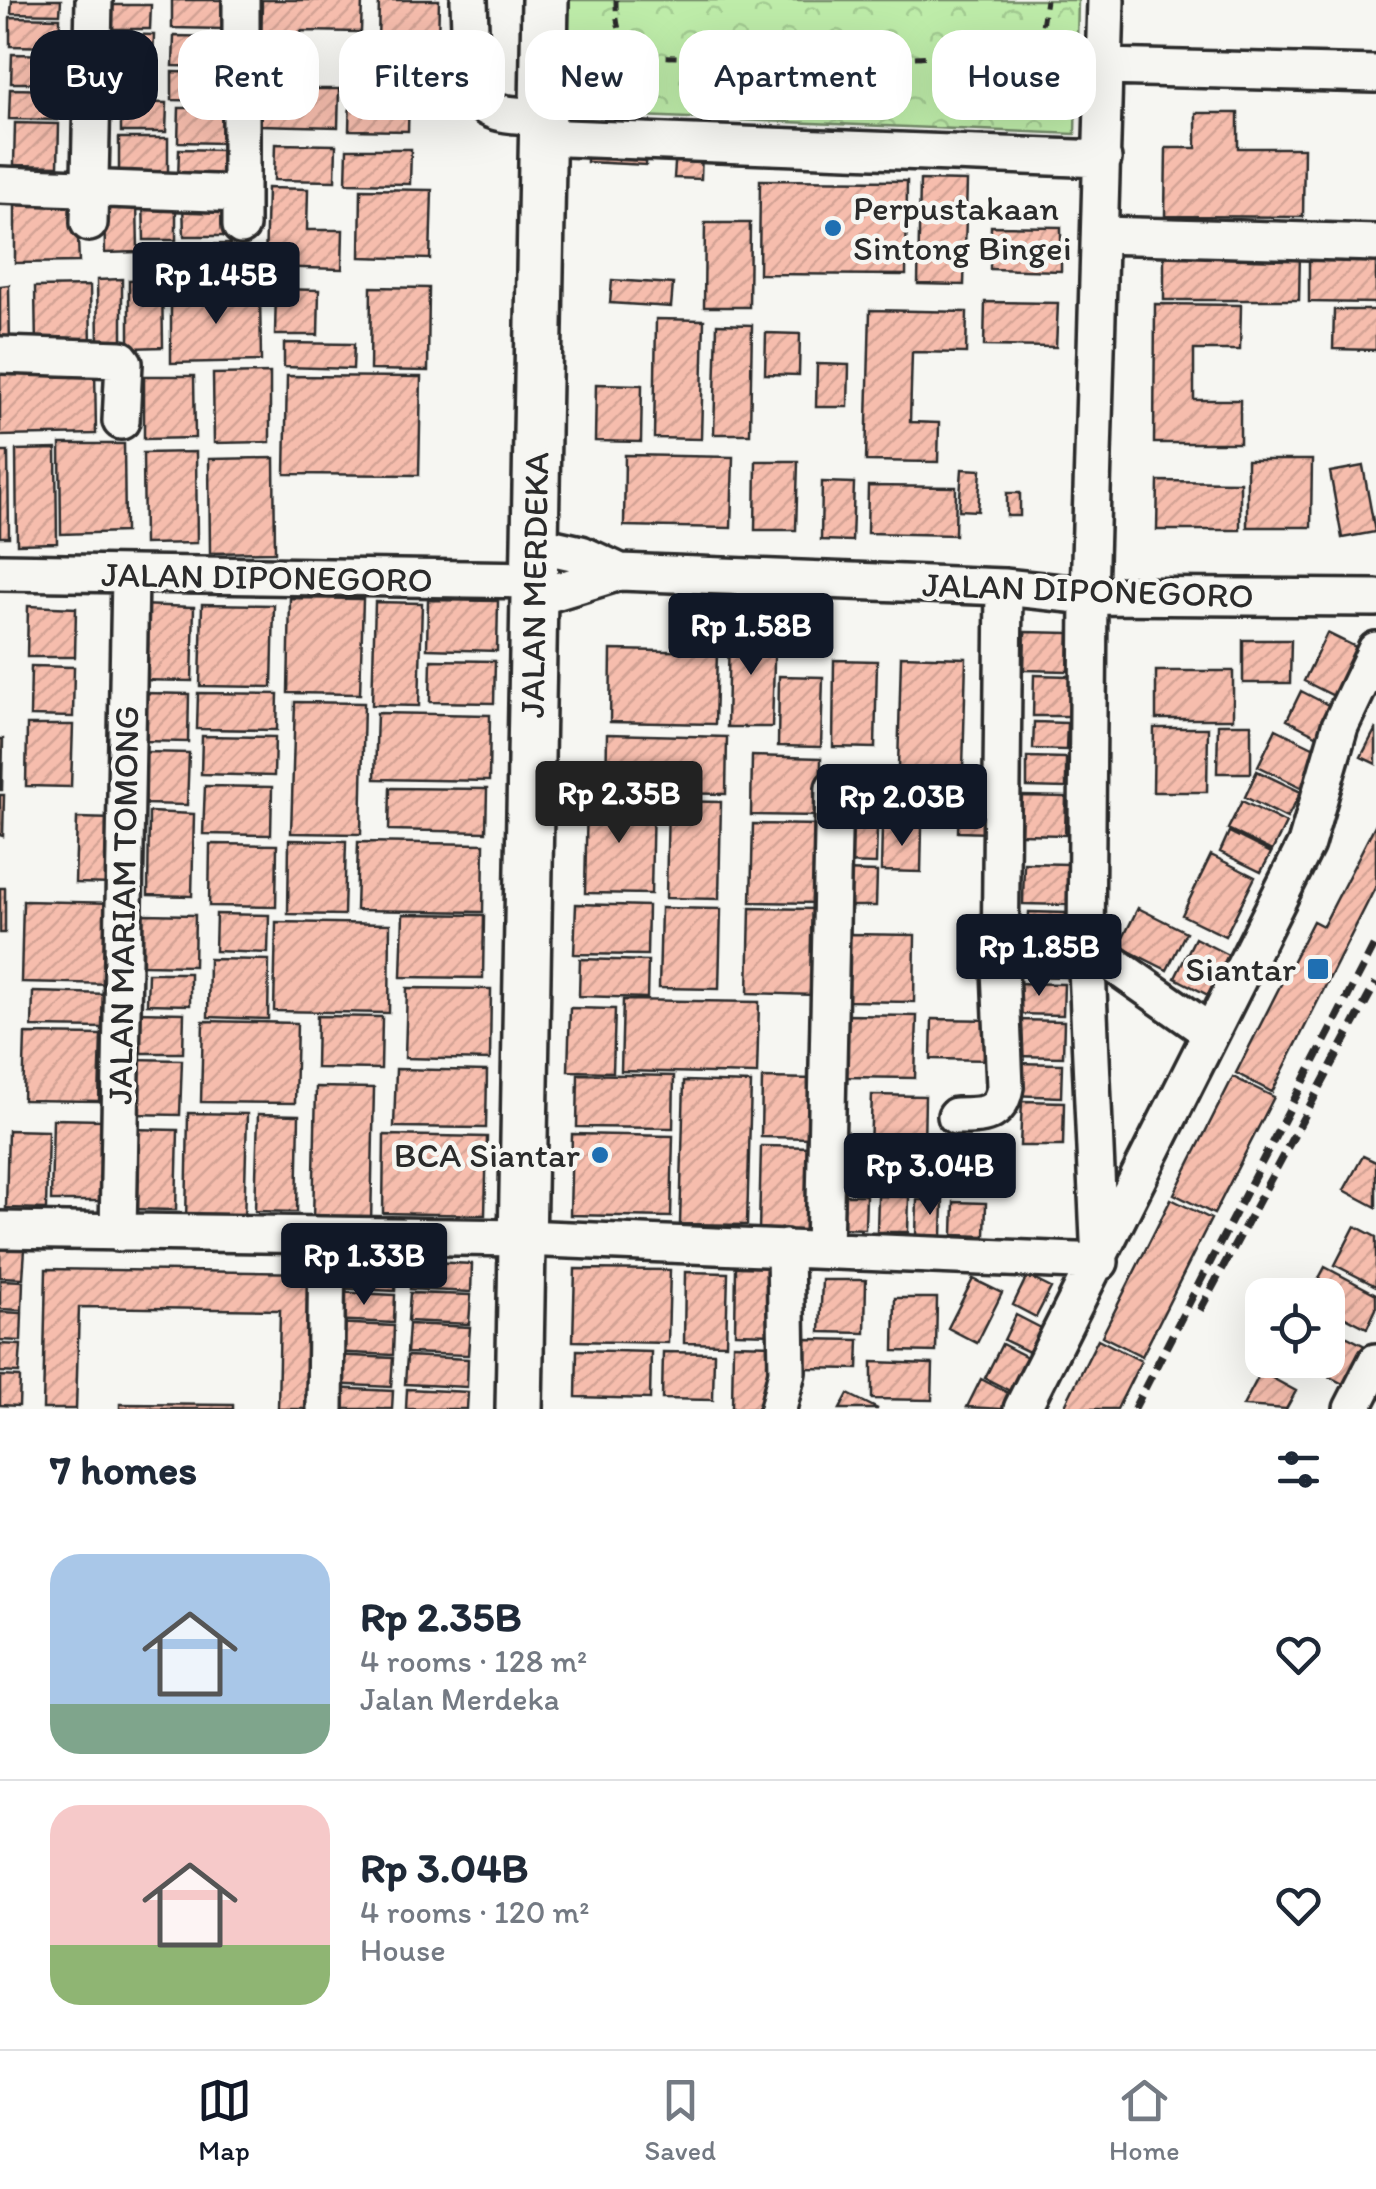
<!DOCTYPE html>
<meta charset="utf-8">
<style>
:root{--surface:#fff;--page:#f2f2f3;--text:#1f2937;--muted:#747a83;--line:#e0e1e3;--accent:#111827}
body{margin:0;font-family:Itim,sans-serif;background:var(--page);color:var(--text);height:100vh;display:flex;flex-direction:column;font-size:38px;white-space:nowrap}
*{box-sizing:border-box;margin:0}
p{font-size:32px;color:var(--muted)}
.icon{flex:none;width:55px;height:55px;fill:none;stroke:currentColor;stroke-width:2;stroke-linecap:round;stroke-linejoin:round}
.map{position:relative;height:1409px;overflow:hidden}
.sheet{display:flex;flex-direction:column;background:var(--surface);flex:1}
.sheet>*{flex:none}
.guide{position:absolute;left:30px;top:30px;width:1318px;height:90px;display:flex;gap:20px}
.controls{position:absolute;left:1245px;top:1278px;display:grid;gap:20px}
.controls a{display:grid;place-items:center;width:100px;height:100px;border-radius:20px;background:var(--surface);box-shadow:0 10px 40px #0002;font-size:50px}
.price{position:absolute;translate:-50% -85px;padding:0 22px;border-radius:10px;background:var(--accent);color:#fff;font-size:32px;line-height:65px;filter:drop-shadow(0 2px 5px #0008)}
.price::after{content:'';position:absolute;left:50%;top:60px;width:30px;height:22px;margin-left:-15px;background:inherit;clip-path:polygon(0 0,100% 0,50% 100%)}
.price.selected{background:#222;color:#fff}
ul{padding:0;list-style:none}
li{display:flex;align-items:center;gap:30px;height:250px;padding:0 50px}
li+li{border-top:2px solid var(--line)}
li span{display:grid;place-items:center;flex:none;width:280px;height:200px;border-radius:30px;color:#555}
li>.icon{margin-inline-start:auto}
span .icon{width:120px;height:120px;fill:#fffc;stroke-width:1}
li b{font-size:42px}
h2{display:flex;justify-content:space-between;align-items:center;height:120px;padding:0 50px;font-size:42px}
.chip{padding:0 35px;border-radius:30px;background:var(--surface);box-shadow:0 10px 40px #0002;font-size:35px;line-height:90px}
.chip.selected{background:var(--accent);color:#fff}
.tab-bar{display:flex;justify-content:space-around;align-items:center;height:140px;border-top:2px solid var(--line);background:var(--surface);font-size:28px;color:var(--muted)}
.tab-bar a{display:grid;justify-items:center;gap:5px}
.tab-bar .selected{color:var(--accent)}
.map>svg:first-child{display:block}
.park{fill:url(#park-crowns);stroke:#748c6a;stroke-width:2.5}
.building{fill:url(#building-hatch);stroke:#2b2b2b;stroke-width:2.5}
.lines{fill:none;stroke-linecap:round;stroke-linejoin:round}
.minor-casing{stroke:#2b2b2b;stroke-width:42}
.major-casing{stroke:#2b2b2b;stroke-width:52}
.path{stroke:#2b2b2b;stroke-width:5;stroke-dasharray:10 8;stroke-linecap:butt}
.minor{stroke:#f6f6f2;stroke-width:35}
.major{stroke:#f6f6f2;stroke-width:45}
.rail{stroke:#2b2b2b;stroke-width:8;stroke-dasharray:15 8;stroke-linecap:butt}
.poi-dot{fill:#1f6fb2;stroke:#f6f6f2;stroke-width:4}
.labels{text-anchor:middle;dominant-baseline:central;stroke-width:9;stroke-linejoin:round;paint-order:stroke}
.poi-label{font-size:35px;fill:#2b2b2b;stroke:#f6f6f2;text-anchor:end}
.street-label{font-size:35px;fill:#2b2b2b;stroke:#f6f6f2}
</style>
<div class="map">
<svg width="1376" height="1409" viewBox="0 0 1376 1409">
<defs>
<pattern id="park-crowns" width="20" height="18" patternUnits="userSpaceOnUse" patternTransform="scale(2.5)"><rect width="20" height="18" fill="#beeca9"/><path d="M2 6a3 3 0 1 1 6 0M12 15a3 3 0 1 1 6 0" fill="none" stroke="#a3cb92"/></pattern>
<pattern id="building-hatch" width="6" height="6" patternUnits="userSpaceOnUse" patternTransform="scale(2.5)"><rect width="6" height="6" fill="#f6bdad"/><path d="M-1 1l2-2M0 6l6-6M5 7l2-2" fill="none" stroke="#d3a395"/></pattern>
</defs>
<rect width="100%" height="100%" fill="#f6f6f2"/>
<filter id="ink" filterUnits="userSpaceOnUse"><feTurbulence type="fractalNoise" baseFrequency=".01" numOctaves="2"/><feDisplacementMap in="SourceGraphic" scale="20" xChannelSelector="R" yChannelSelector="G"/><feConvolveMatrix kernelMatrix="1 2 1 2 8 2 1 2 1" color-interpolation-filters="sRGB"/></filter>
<g filter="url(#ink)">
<path class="park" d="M568,0H1078L1075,134L567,113Z"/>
<path class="building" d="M12,0H61L60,14L11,13Z
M172,0H223V29L172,28Z
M262,0H362L361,32L301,31L300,89H339L338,127L260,125Z
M379,0H439L438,44L378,43Z
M110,5H151L150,29H109Z
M10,17L60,18L59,47L10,46Z
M114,34L154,35L153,60H113Z
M174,36L225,37L224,67L173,66Z
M12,54L56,55L55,83H11Z
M112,67H155L154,97L111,96Z
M172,72L224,73L223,101L172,100Z
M10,89L58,90V120L9,119Z
M350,94L409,95L408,131L349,130Z
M121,102L167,103L166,132H121Z
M179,108H225L224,143L178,142Z
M1196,113H1238V148H1304L1303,217L1165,216L1166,148H1196Z
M15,123L59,124L58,166L14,165Z
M119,138H168V174H119Z
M275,144L336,145L335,181L274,180Z
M587,144L647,146L646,165L587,162Z
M179,149L222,150L221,181H178Z
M347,149H411L410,184L346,183Z
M676,149L702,150L701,179L674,178Z
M760,180L907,181L906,275L759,274Z
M920,180L967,181L964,285L918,284Z
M267,188L308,189L307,230H343L342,269L265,267Z
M361,189L432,190L430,259L360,257Z
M76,195L79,262L15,263V198Z
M176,198V240H144L143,199Z
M104,201H137L138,252L105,253Z
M183,202H223L224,236H184Z
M705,223H750L749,307H704Z
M991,226L1061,227V271L990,269Z
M230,244L231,287L174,288V245Z
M1164,251L1300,252L1299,300H1164Z
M1309,258H1376V303L1309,302Z
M122,279V346H98L97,280Z
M162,279L163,347L129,348V280Z
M612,280L673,284L671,307L610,303Z
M9,285L10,349H0V286Z
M90,286L91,350L36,351L35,287Z
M371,287L429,288L428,371L370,370Z
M276,289L319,290L318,335H275Z
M260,291L261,361L171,363V293Z
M985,302L1058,303L1056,347L984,346Z
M1155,304L1241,305L1240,350H1194V400H1240V443H1154Z
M870,310L967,312L966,353L912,352L910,422L939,423L938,462L866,461Z
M1334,310H1376V350L1333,349Z
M656,319L704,320L701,439L654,438Z
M717,324L752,325L750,434H714Z
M766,333L800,334L799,375L765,374Z
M284,343L354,344L353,369L284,367Z
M817,364L849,365L848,407H816Z
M95,367L96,434L0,436V369Z
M270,373V442L214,443L213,374Z
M144,376H194L195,438L144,439Z
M287,376L421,377L419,475L285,474Z
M596,384L642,385L641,442L595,441Z
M60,444H124L125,532L61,534Z
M56,449L57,543L17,544L16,450Z
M0,452H8L9,537H0Z
M196,452L197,543L144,544L143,453Z
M625,455L733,457L731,528L624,526Z
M274,458L275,552L210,553L209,459Z
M1247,460H1312L1311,527H1247Z
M756,461H798L796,530H755Z
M1363,466L1375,532L1342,538L1330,472Z
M962,469L981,470L978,511L959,510Z
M1158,481L1240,482V530H1157Z
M822,482L854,483L852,541L821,540Z
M868,486L956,487L955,535L867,533Z
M1007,493H1020V516H1007Z
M290,598L363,599L360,694L288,693Z
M428,600L498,601L497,651L427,649Z
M375,602L422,603L419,706L372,705Z
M202,604L274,605L272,687L200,686Z
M139,605L194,607L192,681L137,680Z
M28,606L76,608L75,657H27Z
M729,629L775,630L772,727H727Z
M1025,632L1069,633L1068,671L1024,670Z
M1327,633L1358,648L1334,696L1304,681Z
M1243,640H1291L1290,683H1243Z
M611,650L717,652L715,724L610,722Z
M901,656L966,658L963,770L898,768Z
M431,660L495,661L494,703L430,702Z
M834,660L877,661L875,748L833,747Z
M31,666L74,667L73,717L30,716Z
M1156,671H1233V719H1156Z
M1034,675L1070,676V716H1033Z
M779,676L823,677L821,747L778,746Z
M1301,691L1334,708L1320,737L1287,720Z
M144,693L189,694L188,742L142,741Z
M198,693L278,694L277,730L197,729Z
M295,702L364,703L361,834L291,833Z
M377,713L490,715L489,781L375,779Z
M1034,722L1067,723L1066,750L1033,749Z
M1218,724H1251V773H1217Z
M27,725H73L71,787L26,786Z
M1154,728H1208L1207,792H1153Z
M1376,728V764L1361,757Z
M1276,729L1321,751L1303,788L1258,766Z
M607,734L727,737L726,794L606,792Z
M202,736L275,737L274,776L201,774Z
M0,739H3L2,790H0Z
M144,752L189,753L187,805L143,804Z
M752,756L821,758L820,816L751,815Z
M1027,757L1066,758V788L1027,787Z
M1257,771L1301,792L1287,818L1245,797Z
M205,786L272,787L271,835L203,834Z
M390,788L487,789L486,832L389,830Z
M840,792L878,793L877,825L839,824Z
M0,795H4L3,836L0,835Z
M959,796H991L990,833L958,832Z
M1022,796L1066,797L1065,835L1021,834Z
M587,797L653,798L651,894L585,893Z
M668,801L721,802L719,899L666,898Z
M1242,801L1286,823L1272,851L1228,829Z
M149,812L194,814L192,896L148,895Z
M77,818L116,819L115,884L75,883Z
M1376,823V886L1272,1092L1236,1073L1313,921L1323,926Z
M753,824L821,825L819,903L751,902Z
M841,827L877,828L876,864L841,863Z
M882,827H922L921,872L881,871Z
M1229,832L1271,853L1261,872L1220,852Z
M289,840L346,841L344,915L288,914Z
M358,842L484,844L483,912L356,910Z
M210,844L277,845L276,907L209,906Z
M1211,855L1255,877L1225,936L1182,915Z
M1024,863L1069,864L1068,905L1023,904Z
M841,871L877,872L876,906H841Z
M0,888H5V933H0Z
M23,901L118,903L116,984L21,982Z
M576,904L648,906L647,955L574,954Z
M661,908L721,909L719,989L659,988Z
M750,908L816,909L814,995L748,993Z
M1138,908L1186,932L1167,970L1119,946Z
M1029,912L1066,913L1065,937L1028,936Z
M143,914L195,915L194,966L143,965Z
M216,914L269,915L268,953L215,951Z
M403,914L484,915L483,978L401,977Z
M276,922L390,924L389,1013L274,1011Z
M847,934L915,935L914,1002L846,1001Z
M1195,938L1228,955L1208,995L1175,978Z
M1028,942H1068L1067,977L1027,976Z
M209,959L269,960L268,1019L208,1017Z
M580,959L648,961L647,998L579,996Z
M148,973H190V1005L147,1004Z
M1014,983L1064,984L1063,1015L1014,1014Z
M407,988L491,989L490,1060L405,1058Z
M33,992L110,994L109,1028L32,1027Z
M623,1000L759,1002L757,1074L621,1071Z
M570,1008L615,1009L613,1072L568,1071Z
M135,1012L184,1013L183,1053H134Z
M845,1015L917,1016L915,1078L843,1077Z
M317,1016L382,1017L381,1069L316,1068Z
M932,1019L997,1020L996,1060L931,1059Z
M1015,1020L1064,1021L1063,1057L1014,1056Z
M203,1021L297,1023L295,1103L201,1102Z
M25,1034L101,1035L99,1101L23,1100Z
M132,1059L182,1060L180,1115L131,1114Z
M1013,1063L1062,1064L1061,1097L1012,1095Z
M396,1069L487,1071L486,1128L394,1127Z
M578,1074L674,1076L673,1128L577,1127Z
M1233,1077L1274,1097L1214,1214L1174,1194Z
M762,1078L819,1079L817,1138L761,1137Z
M684,1081L751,1083L747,1225L680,1224Z
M316,1087L374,1088L371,1222L313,1221Z
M872,1095L925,1096L924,1148L870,1147Z
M1022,1101L1064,1102L1063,1146H1020Z
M188,1113L247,1114L244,1224L186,1223Z
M258,1114L299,1115L297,1212L255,1211Z
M53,1119L103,1120L102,1201H51Z
M129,1129L178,1130L176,1210L127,1209Z
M8,1130L48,1131L46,1209L6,1208Z
M572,1134L673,1136L671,1217L570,1215Z
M384,1135L487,1137L485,1215L383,1213Z
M761,1146L817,1147L815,1232L759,1230Z
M842,1150H888L887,1185L841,1184Z
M945,1151L1004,1152L1003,1191L944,1189Z
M1363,1156L1376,1162V1207L1344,1190Z
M841,1195H866L865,1229L841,1228Z
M878,1196L909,1197L908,1232H877Z
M1171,1199L1211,1219L1142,1356L1102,1336Z
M917,1200H943L942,1236H916Z
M954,1202L986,1203L985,1236L953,1235Z
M1355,1226L1376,1237V1286L1335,1265Z
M0,1248L25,1249L23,1278L0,1277Z
M335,1260L396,1263L395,1291L334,1288Z
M411,1261L472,1264L471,1292L410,1289Z
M736,1267H778L776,1334L735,1333Z
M1325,1267L1376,1294V1309L1367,1328L1328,1308V1295H1310Z
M46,1269L316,1273L314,1409H278L280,1310L79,1307L76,1409H43Z
M575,1269L670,1270L668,1343L573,1341Z
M685,1272L728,1273L726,1344L684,1343Z
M1027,1276L1051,1288L1036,1317L1013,1305Z
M973,1279L1002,1293L977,1343L948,1328Z
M0,1280L23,1281L22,1310L0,1309Z
M822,1280H866L865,1333L820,1332Z
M334,1292L395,1295L394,1323L333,1320Z
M410,1293L471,1295L469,1324L408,1321Z
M895,1298H937L936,1352L894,1351Z
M0,1312L22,1313L21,1341L0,1340Z
M1016,1315L1043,1329L1031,1353L1004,1340Z
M333,1323L394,1326L393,1355L331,1352Z
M409,1324L470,1327L468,1355L407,1353Z
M1328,1327L1365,1346L1345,1385L1298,1360H1328Z
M805,1339L859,1340L858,1369L805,1368Z
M1098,1339L1141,1361L1117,1409H1063Z
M0,1344L21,1345L19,1373L0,1372Z
M733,1344L775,1345L774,1409H732Z
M1002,1344L1031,1359L1014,1393L985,1378Z
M577,1350L651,1352L650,1399L576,1397Z
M663,1352L714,1353L713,1400L662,1399Z
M332,1355L393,1358L391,1387L330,1384Z
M407,1356L468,1359L467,1387L405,1384Z
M872,1362L933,1364L932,1400L872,1399Z
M1261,1372L1296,1391L1286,1409L1243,1406Z
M0,1376L20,1377L19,1406L0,1405Z
M981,1379L1010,1394L1003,1409L967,1407Z
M331,1388L393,1391L392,1409H330Z
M407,1389L468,1392L467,1409H406Z
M848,1394L878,1409H840Z
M120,1404L233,1405V1409H120Z"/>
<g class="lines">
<g class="minor-casing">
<path id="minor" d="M241,0V226
M469,0L472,89C484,118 514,115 541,116
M1104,67L1376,74
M540,137L1103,159
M0,185L241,194
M89,223L94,0
M1101,235L1376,243
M0,355L121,359L124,363L121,421
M536,544L581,554L620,572
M0,572L535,580
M535,598L620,572L1004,587L1089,596L1376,598
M1086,945L1211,1033
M956,1116C983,1116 1000,1116 1005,1087L1000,969L1004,587
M0,1230L522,1238L1100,1262L1086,945L1089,596L1106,0
M118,1233L130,576
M824,1250L834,788
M325,1409L327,1236
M778,1409L787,1372L785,1248
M1022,1409L1306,844L1340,726L1376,650
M1352,1409L1376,1362"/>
</g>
<g class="major-casing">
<path id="major" d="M519,1409L545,0"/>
</g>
<path class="path" d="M616,0C616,27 619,41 642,56L800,61
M800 57a21 21 0 1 1 42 0a21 21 0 1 1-42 0Z
M843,61L1024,51L1040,39L1046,0"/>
<use href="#minor" class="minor"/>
<use href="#major" class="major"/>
<path class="rail" d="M1200,1310L1376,983
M1134,1409L1376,942"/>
</g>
</g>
<g class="poi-dot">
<circle cx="833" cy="228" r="10"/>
<rect x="1306" y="957" width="24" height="24" rx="5"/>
<circle cx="600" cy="1155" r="10"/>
</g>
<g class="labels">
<g class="poi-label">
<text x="853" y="208" text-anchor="start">Perpustakaan<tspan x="853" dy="40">Sintong Bingei</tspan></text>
<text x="1296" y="969">Siantar</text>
<text x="580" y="1155">BCA Siantar</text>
</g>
<g class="street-label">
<text transform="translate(267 577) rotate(1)">JALAN DIPONEGORO</text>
<text transform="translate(534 585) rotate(-89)">JALAN MERDEKA</text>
<text transform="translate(1088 590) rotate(2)">JALAN DIPONEGORO</text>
<text transform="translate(123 905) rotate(-89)">JALAN MARIAM TOMONG</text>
</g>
</g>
</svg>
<div class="controls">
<a><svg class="icon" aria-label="locate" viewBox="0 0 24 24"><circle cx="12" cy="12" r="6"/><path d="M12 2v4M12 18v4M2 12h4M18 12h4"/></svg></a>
</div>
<b class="price" style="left:216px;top:327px">Rp 1.45B</b>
<b class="price" style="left:751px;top:678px">Rp 1.58B</b>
<b class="price selected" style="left:619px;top:846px">Rp 2.35B</b>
<b class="price" style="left:902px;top:849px">Rp 2.03B</b>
<b class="price" style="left:1039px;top:999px">Rp 1.85B</b>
<b class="price" style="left:930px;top:1218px">Rp 3.04B</b>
<b class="price" style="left:364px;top:1308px">Rp 1.33B</b>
<div class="guide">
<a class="chip selected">Buy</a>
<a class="chip">Rent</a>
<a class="chip">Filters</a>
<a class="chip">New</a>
<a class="chip">Apartment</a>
<a class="chip">House</a>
</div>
</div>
<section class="sheet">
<h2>7 homes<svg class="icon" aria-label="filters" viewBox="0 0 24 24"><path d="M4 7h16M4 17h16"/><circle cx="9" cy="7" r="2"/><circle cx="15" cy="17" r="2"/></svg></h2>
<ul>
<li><span style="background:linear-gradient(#a9c7e8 75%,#7fa58c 0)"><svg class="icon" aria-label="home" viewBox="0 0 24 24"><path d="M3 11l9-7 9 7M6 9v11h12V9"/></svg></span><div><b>Rp 2.35B</b><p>4 rooms · 128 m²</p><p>Jalan Merdeka</p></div><svg class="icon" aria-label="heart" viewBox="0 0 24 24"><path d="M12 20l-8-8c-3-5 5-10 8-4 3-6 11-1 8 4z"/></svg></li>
<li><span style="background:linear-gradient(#f6c9c9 70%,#8fb573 0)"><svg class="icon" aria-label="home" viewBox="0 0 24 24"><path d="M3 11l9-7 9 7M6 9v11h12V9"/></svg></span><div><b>Rp 3.04B</b><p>4 rooms · 120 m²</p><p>House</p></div><svg class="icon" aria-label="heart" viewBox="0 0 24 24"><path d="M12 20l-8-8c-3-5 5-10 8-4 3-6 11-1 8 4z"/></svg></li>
</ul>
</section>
<nav class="tab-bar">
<a class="selected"><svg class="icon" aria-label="map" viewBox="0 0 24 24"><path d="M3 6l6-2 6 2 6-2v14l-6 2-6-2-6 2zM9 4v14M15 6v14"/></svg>Map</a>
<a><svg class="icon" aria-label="saved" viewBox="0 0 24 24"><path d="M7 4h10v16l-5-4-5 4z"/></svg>Saved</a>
<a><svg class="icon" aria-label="home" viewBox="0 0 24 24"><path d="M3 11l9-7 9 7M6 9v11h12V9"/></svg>Home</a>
</nav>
